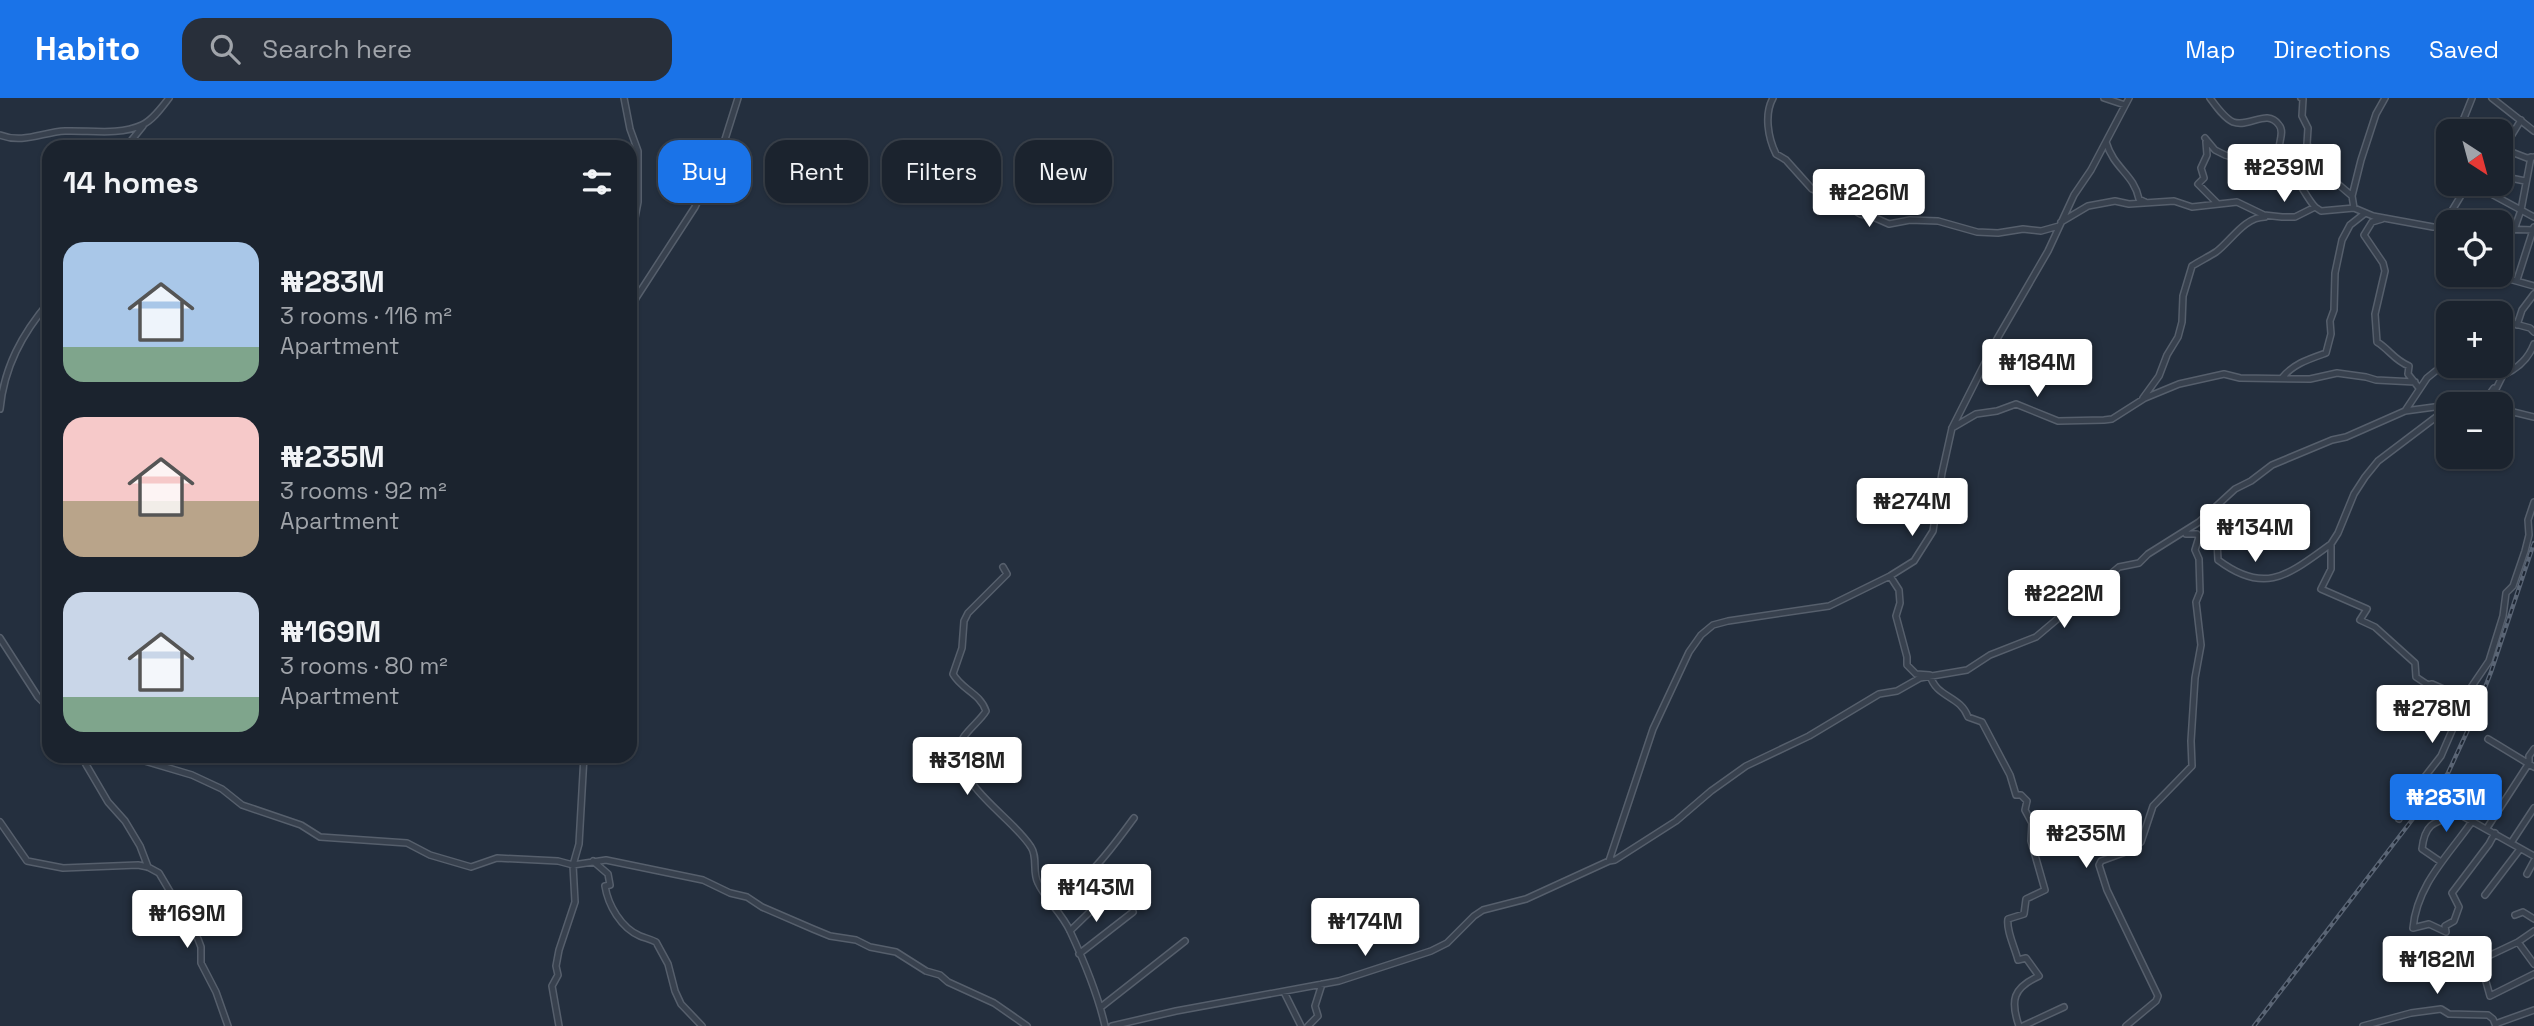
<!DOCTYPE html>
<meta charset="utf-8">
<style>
:root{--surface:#1b232e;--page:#282f3a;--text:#f1f3f6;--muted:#a0a4aa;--line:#39404a;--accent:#1a73e8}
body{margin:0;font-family:"Space Grotesk",sans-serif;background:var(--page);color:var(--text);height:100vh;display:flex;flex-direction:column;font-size:26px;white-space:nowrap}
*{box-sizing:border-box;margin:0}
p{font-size:23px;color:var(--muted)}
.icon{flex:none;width:38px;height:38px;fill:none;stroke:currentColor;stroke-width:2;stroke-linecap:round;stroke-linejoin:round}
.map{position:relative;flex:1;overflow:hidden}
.drawer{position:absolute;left:42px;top:42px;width:595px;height:623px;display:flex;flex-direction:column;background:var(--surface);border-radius:21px;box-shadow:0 2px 5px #0004,0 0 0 2px var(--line)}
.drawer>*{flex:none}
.guide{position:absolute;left:658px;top:42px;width:665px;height:63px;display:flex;gap:14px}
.needle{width:46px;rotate:144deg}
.fabs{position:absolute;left:2436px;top:21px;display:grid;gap:14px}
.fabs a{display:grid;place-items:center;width:77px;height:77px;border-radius:14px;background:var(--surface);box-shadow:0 2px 5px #0004,0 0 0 2px var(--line);font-size:35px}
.price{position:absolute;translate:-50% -60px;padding:0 16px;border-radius:7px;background:#fff;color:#222;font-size:23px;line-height:46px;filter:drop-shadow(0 2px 4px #0008)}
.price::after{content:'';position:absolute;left:50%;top:42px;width:21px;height:16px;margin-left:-10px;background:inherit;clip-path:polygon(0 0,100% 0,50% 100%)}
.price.selected{background:var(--accent);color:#fff}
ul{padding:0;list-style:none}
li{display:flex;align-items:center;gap:21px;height:175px;padding:0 21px}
li span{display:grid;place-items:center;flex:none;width:196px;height:140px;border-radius:21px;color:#555}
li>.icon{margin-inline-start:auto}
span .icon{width:84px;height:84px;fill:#fffc;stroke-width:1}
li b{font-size:30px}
h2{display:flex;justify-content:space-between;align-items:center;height:84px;padding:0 21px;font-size:30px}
.pill{padding:0 24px;border-radius:21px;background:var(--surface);box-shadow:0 2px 5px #0004,0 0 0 2px var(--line);font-size:24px;line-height:63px}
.pill.selected{background:var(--accent);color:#fff}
header{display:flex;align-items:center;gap:42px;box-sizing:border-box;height:98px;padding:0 35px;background:var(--accent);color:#fff}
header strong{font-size:33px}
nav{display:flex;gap:38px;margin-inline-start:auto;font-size:24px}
.search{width:490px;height:63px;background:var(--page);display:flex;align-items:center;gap:18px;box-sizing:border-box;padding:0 24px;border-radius:21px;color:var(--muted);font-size:26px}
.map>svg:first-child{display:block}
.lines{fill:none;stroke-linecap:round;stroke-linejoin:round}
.street-casing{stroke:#565f6c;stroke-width:8}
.street{stroke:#38414e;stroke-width:5}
.rail-casing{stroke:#5a6575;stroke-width:4.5}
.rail{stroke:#1d2633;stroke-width:2;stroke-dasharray:5;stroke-linecap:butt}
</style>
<header>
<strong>Habito</strong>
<div class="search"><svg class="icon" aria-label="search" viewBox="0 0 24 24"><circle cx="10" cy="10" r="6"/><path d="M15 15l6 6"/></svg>Search here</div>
<nav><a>Map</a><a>Directions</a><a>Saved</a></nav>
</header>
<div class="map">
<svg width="2534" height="928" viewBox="0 0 2534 928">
<rect width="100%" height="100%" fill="#242f3e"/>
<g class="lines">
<g class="street-casing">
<path id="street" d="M624,0L630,31L638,53V104L634,125L632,164L636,197
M1773,0C1764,16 1768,40 1776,56L1786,62L1812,91L1837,101L1860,116L1871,118L1889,126L1910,122L1938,123L1977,134L1998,135L2023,131L2041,133L2059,128
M2104,0L2125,7
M2210,0C2216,8 2224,20 2233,24C2250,30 2267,10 2279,27C2285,34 2278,45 2279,53C2282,67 2289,71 2296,81C2303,90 2307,100 2315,109
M2301,0L2303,1L2302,18L2308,30L2307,46L2325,75L2352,98
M2492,0L2534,33
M2467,33L2462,25L2472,0
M0,37C23,46 43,34 65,33C90,32 118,38 142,27C153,22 162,9 169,0
M2205,40L2215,52L2225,57L2239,61L2259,72L2275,71L2289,81H2296
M2106,44C2114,71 2134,76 2139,101L2145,104
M2206,44L2207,57L2201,70L2204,80L2198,86L2217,105
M2501,48L2510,40L2521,22
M126,49L143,28
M2501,50L2527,60L2534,59
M2501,78L2525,83
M2482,86L2481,90L2484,92L2534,119
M2354,110L2352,98L2361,62L2376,16L2385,0
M2382,121L2372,124L2364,137L2383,165L2385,173L2375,216L2377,244C2390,252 2394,262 2409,268L2408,276L2419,290
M2061,124L2088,108L2115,103L2129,106L2174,103L2192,109L2237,104L2264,117L2282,119H2295L2315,109L2321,113L2354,110L2373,118L2433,129H2448
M2442,129L2468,86
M2501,131L2534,132
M2514,132L2521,112L2531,59
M2501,163L2508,132
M2495,177L2534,188
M2517,182L2534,129
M630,215L636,200L695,109L721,54L738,0
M2501,224L2504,223L2530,230L2534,234
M2517,227L2522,212L2534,196
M630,271L632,283L630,290
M2282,280C2293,266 2309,261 2326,255L2331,236L2330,223L2334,212L2335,175L2342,142L2350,127L2364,116
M2143,300L2159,278L2167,257L2178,239L2182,224L2183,198L2192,168C2200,163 2208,159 2216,154C2231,143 2244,119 2265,119
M630,302V322
M2485,306L2484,304L2494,290L2496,291L2503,277C2517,271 2528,262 2534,246
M2448,310L2378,363L2365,379L2354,396L2338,435L2331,446V471L2321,491L2367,511L2360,522L2375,529L2415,565L2416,579L2428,587L2432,586L2466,601
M0,311C4,269 22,236 49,204
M2501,311L2534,319
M2405,313L2427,280L2448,263
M1952,330L1976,316L1997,313L2016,306L2058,323L2104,322L2112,321L2145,300L2179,286L2224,276L2240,280L2310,281L2337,275L2366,279L2376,282L2415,284
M2186,436H2197L2199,439L2209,436L2217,443L2218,462C2266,498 2289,476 2331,446
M1003,469L1007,476L968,515L964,523L962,550L953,576C962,592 980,595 986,613C979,625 959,637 959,652C961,692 1012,719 1031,749C1038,759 1032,774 1038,785C1045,801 1062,815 1070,833C1084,863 1098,897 1105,928
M1890,478L1899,492L1900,505L1896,518L1907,559V567L1916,576L1930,577C1936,600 1960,597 1968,619L1982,624L2010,677L2016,697H2021L2027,703L2025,712L2032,725L2031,743L2045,792L2026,801L2024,816L2008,821C2006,832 2015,850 2018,862L2026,860L2039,878C2013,890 2010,902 2019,928
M0,540L38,599L49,610
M2488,641L2534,669
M81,658L108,704L125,723L140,748L148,769
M128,658L192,677L222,691L242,707L301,727L320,739L407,745L430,757L471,769L497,760L558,763L573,767L606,762L703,782L730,795L747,799L762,809L813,831L830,838L856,842L870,849L896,854L926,873L940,877L948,884L994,905L1027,928
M2399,721L2404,709L2403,703L2413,694L2441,658L2470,591L2489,563L2503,518L2506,495L2513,488L2525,453L2529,437L2528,422L2534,404
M2473,722C2449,757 2417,786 2413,830L2429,826L2446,834L2445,828L2454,823L2459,809L2452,795L2489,746L2495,735
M0,724L27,763L63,770L138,767L148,769L159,775L198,841L201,849V865L216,894L228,928
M2487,730L2529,665V658L2534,651
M2511,745L2534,710
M593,763L608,776L610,787L605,788C608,807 621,830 640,838C645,840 650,841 656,844L668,866L675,893L681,906L702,928
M1609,763L1653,631L1689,554L1701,537L1713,527L1728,523L1829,508L1890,478L1914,463L1933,433L1942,375L1952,330L1997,241L2048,153L2074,97L2091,72L2129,0
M2441,764L2422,751C2425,724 2435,724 2459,716L2534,758
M2527,776L2534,763
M2485,797L2520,751
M1054,806C1068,794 1083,782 1096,768C1110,753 1122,736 1134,720
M2515,817L2523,814L2534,821
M1070,833L1104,800
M2534,833L2518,844L2534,866
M2518,844L2480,862L2490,898L2534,876
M1079,856L1133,814
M1284,894L1301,928
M1101,909L1185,843
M2495,926L2534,912
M559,928L552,888L558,877L556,868L559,852L575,804L573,767L579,746L584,658
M1112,928L1176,913L1339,883L1431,853L1447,845L1474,818L1483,812L1526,801L1609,763L1615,762L1676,723L1711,693L1746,668L1809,638L1879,596L1897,593L1920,580L1967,572L1990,557L2036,539L2119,469L2139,465L2148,456L2199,424L2235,391L2251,383L2272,367L2332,342L2346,339L2405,313L2442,308L2456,303L2461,306
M1308,928L1318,918L1315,908L1322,886
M2023,928L2064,909
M2126,928L2156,903L2158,898L2107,792L2099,767L2101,763L2123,755L2141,744L2153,708L2192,668L2191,643L2195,580L2201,547L2196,504L2200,494L2199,461L2195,452L2199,439
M2363,928L2411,915L2441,911L2449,916L2488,917L2493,921L2496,928"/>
</g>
<use href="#street" class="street"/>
<g class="rail-casing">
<path id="rail" d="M2254,928L2448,675L2472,623L2491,574L2534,445"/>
</g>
<use href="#rail" class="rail"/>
</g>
</svg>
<div class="fabs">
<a><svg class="needle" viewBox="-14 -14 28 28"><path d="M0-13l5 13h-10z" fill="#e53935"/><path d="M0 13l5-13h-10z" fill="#a0a4aa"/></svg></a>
<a><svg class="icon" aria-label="locate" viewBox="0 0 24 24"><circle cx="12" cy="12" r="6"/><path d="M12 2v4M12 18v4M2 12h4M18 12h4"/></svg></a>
<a>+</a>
<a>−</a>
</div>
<b class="price" style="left:2284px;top:106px">₦239M</b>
<b class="price" style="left:1869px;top:131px">₦226M</b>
<b class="price" style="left:2037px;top:301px">₦184M</b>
<b class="price" style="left:1912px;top:440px">₦274M</b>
<b class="price" style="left:2255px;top:466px">₦134M</b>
<b class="price" style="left:2064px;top:532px">₦222M</b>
<b class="price" style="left:2432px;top:647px">₦278M</b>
<b class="price" style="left:967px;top:699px">₦318M</b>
<b class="price selected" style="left:2446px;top:736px">₦283M</b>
<b class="price" style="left:2086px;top:772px">₦235M</b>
<b class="price" style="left:1096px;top:826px">₦143M</b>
<b class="price" style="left:187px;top:852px">₦169M</b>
<b class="price" style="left:1365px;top:860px">₦174M</b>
<b class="price" style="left:2437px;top:898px">₦182M</b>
<div class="guide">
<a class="pill selected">Buy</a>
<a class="pill">Rent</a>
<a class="pill">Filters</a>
<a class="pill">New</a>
</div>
<section class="drawer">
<h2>14 homes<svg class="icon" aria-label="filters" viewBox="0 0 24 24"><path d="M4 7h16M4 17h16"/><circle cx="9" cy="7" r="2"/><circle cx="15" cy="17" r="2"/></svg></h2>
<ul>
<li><span style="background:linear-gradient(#a9c7e8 75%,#7fa58c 0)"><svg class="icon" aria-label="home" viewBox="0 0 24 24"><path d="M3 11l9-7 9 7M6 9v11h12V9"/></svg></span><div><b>₦283M</b><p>3 rooms · 116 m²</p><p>Apartment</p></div></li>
<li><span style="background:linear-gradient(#f6c9c9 60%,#b9a48a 0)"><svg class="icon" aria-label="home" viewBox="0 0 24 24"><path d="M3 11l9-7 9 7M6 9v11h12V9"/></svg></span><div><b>₦235M</b><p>3 rooms · 92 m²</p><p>Apartment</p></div></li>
<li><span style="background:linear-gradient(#c9d6e8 75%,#7fa58c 0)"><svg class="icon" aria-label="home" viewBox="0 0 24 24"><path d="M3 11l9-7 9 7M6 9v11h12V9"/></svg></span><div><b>₦169M</b><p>3 rooms · 80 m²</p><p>Apartment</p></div></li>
</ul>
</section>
</div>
